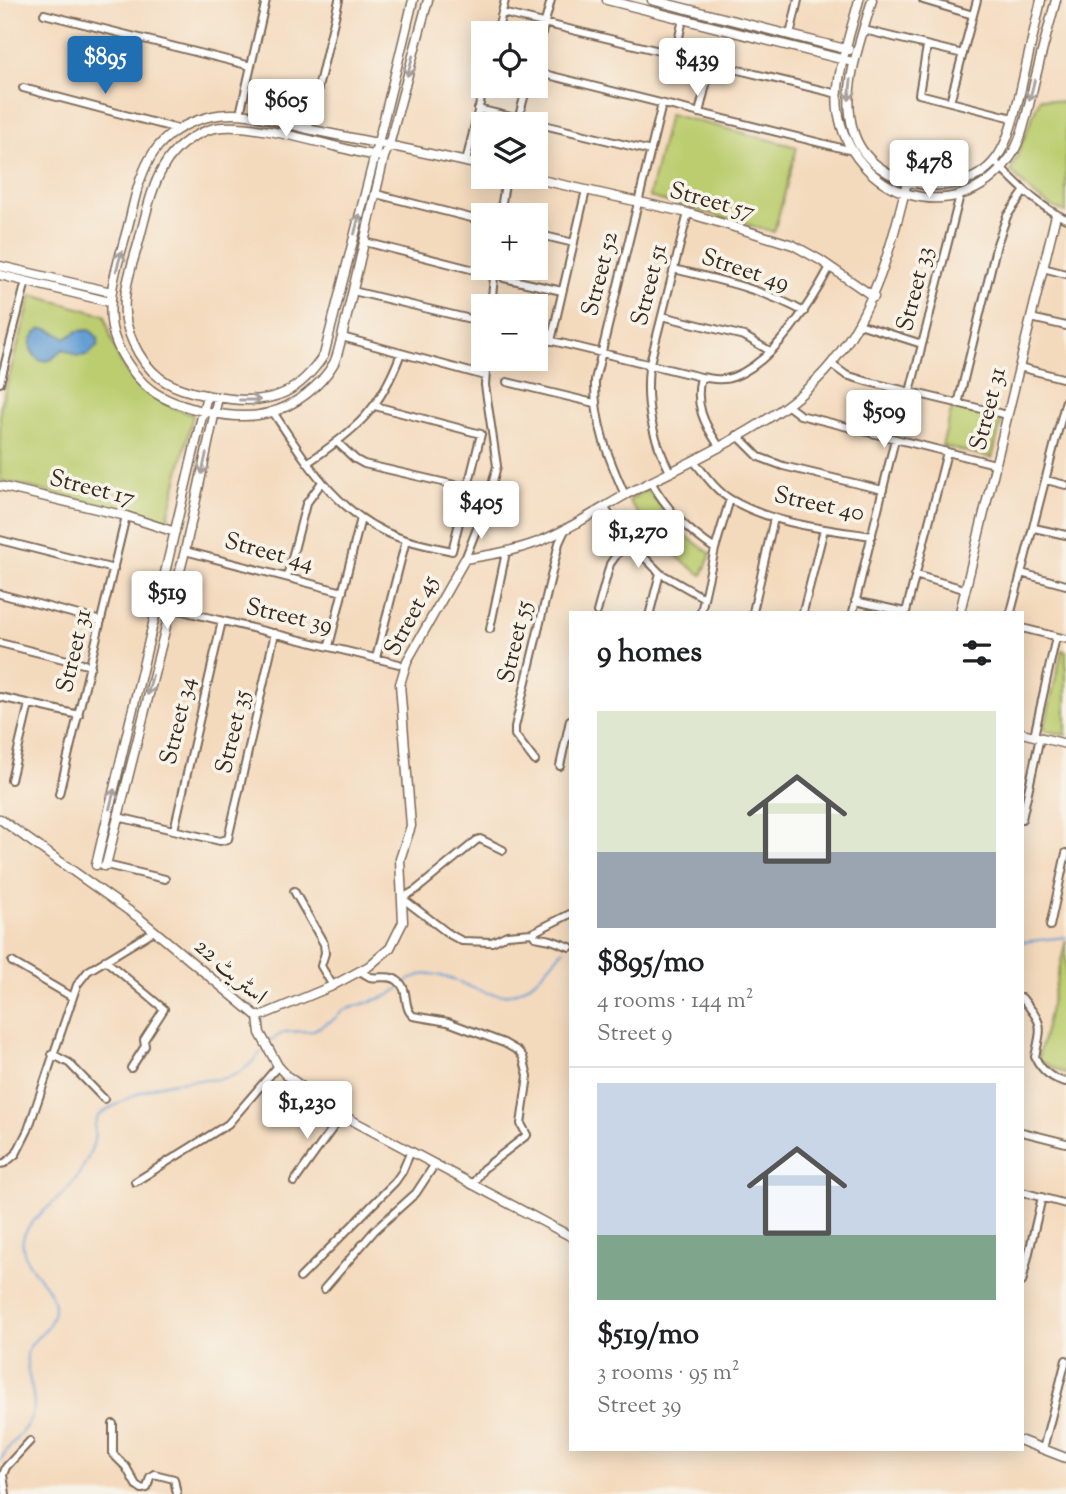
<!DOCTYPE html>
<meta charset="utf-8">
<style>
:root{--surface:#fff;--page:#f2f2f2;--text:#202124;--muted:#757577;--line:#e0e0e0;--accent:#1f6fb2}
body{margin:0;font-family:"Sorts Mill Goudy",Amiri,serif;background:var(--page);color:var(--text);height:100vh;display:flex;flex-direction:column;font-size:26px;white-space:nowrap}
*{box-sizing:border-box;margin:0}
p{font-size:23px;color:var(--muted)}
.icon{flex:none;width:38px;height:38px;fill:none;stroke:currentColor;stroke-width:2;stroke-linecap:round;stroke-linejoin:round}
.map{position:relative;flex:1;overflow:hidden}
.sheet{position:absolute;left:569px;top:611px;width:455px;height:840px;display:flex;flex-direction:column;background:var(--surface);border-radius:0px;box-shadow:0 4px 18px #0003}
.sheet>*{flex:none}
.controls{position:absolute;left:471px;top:21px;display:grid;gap:14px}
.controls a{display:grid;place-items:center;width:77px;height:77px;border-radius:0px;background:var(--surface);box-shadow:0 4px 18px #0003;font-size:35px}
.price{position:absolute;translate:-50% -60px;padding:0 16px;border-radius:7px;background:#fff;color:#222;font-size:23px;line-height:46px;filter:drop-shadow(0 2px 4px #0008)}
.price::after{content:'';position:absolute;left:50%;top:42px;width:21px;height:16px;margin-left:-10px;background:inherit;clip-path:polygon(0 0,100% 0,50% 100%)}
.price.selected{background:var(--accent);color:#fff}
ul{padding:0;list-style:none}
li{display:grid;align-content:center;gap:14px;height:371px;padding:0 28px}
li+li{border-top:2px solid var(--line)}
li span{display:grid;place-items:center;height:217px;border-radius:0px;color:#555}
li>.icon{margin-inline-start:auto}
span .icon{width:126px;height:126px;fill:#fffc;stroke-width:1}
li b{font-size:30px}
h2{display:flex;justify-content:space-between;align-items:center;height:84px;padding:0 28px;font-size:30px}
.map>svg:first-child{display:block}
.green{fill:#bccd70;stroke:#7c7c47;stroke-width:2}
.water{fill:#659fd4;stroke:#506479;stroke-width:2}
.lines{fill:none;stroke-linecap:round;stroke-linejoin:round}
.stream{stroke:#659fd4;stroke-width:2}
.street-casing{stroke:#7c6856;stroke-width:10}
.secondary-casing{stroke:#7c6856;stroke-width:11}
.street{stroke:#fff;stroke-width:6}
.secondary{stroke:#fff;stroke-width:8}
.oneway{stroke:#a79f9a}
.labels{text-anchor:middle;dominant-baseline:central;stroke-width:7;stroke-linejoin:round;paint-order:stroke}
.street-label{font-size:24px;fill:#3b2a1e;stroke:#f7f3e8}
</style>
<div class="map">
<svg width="1066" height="1494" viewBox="0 0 1066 1494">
<rect width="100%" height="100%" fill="#f7f3e8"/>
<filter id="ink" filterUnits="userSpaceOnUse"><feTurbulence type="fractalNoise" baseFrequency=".0143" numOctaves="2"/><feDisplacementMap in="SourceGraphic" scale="14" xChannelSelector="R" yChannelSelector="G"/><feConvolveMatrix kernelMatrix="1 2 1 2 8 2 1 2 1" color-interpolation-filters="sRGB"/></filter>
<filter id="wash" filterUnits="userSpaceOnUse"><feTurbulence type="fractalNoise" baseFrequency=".00686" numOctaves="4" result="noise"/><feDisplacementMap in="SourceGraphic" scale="28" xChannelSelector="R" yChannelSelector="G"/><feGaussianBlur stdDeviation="1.57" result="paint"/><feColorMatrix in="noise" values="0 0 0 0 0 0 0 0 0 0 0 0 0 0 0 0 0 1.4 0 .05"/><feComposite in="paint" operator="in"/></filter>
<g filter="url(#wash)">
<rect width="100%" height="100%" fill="#f4dabd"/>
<path class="green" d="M1040,98L1066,103V212C1043,206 1027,189 1011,171Z
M669,114L797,147L774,232L649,197Z
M32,295L105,315C119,374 135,395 193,415L167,521L0,480V408Z
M952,408L1002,418L992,458L942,446Z
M647,489L682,533L711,554L702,575C671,555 649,531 629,501Z
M1062,650L1066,651V735L1044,730Z
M1066,940V1074L1038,1060Z"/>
<path class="water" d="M41,329H48L66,338L78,331L90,330L98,338V345L88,355L78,356L63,349L51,360L41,361C27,352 27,338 41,329Z"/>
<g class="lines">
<path class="stream" d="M1022,942L1066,937
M404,984C438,955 473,1001 509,994C532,990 549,965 564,949
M269,1041L285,1032L312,1031L333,1020L344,1010L388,996L400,988
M0,1461C8,1445 24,1433 31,1418C40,1397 24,1375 27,1355C29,1335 60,1330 53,1300C48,1281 19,1264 23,1239C26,1220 61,1200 72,1184C81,1172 90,1156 94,1141C96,1133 92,1124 99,1116C104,1110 113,1107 121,1102C136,1094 153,1086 170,1083C211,1075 231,1091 261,1052"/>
</g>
</g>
<g filter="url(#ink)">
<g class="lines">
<g class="street-casing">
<path id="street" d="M923,0L973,15
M502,13L838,94
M44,14L251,66
M864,30L963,54
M497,33L505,0
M790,35L798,0
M927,46L919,94L1013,118
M536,55L551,0
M675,55L683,19
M536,72L853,151
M23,88L178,129
M950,102L977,0
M478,109L651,151
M699,113L711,64
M240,114L266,0
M517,124L527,86
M308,130L339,0
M994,161C1017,183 1037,206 1066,219
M466,162L484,86
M376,194L483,221
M500,215L506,177
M536,234L574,243
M365,242L494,275
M1043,268L1066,274
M674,269C719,280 763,289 804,312
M504,278L562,291
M353,291L483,322
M491,306L495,268
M662,316L744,336L770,351
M1031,318L1066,326
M859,324L922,344
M342,337L485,376
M536,337L701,377C712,379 723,381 733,377C775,361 810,304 830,267
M551,341L586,190
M831,364L846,375L869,382L1007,415
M1019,367L1066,379
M701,377C694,404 704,424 719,446
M507,382L594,403
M0,383L26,281
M910,392L960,195
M958,404L997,244L1007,216L1024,192
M788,406L800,415L995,464
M273,412C307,463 339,517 400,538C417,544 435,547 452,551L481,434L375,406
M737,435L759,457L783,466L883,490
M337,442L355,459L364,464L468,488
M693,460C704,473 715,490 730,499C772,524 825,529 872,536
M307,463C356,430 380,410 401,353
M670,472C652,437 645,405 649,367L688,213
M1046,480L1066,485
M651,482C668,511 687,530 715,549
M625,495C608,457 594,423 595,380L662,104
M604,507L627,540L660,573L704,598
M1034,528L1066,535
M0,540L114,569
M185,551L343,592
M465,559L488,500L497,466L485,385L487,359
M1021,573L1066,585
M915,575L964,589
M287,577L306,504L322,482
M0,594L101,621
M855,601L905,612
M170,608L399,664
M597,612L610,564L627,540
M650,612L660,573
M701,612L715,549L730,499
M753,612L774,518
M803,612L824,529
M853,612L895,439
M906,612L947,452
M1011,612L1066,400
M1022,628L1066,639
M490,629L506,552
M0,643L91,666
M329,646L361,518
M376,658L406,540
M0,697L79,715
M1034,736L1056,637
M535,761L515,735V727L559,543L566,528
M560,766L570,720
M11,780L29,704
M59,794L126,516
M118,817L220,841L228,839L275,633
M1022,819L1040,737
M174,830L222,621
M503,850L480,839L477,840L416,890L402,898L449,934L462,941L492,942L507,935L532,933
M106,865L165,879
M294,891L324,944L325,953L321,966L333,986
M570,914L532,933L535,937L551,940L570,947
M1050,926L1066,853
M105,960L164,1009L144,1040L145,1046L131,1068
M12,962L72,997
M360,971C363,973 366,975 370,977C379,979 390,974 398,981C410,990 402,1007 413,1016L448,1022L504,1043L518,1051L523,1057L528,1076L521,1124L527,1135L483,1169L472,1185
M1022,998C1044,1025 1042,1024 1035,1057C1042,1071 1051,1079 1066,1082
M52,1054L69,1063L104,1099
M1022,1132L1066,1143
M0,1164L5,1163L16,1154L28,1130L77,985L88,971L154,931
M135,1182L228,1124L278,1066
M294,1182L342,1115
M1022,1192L1066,1204
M300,1278L395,1182L402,1172L411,1151
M1022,1282L1042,1197
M324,1289L375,1230L416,1193L435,1164
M113,1424V1454L126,1467L136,1485L142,1489L147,1488L150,1477L154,1474L174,1479L177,1494
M1043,1449L1066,1360
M6,1494L3,1475L6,1467L30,1441"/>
</g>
<g class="secondary-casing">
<path id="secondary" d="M428,0L389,145L384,157L342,337C339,346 338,355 334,363C321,386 294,407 268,413C237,422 177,409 151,390C133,376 116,349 112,328C105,290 123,251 131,214C142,166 154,131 208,117C247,107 285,125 322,132C376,143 430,153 483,166
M607,0L849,61
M652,0L849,50
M859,0C851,32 834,77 838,110C850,196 957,232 1009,159C1023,140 1027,111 1033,88C1040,59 1048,29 1056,0
M872,0C861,41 841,87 853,130C869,191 973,208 1002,149C1011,133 1015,112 1020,93C1027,62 1034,31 1041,0
M384,157L362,153C326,145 244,119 211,129C159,146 152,191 140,237C135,257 126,279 125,299C122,327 138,361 160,378C179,392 208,396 231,399C275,404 300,391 324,355C354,236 385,119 413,0
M528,177L688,213L793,245L820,260L874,297
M0,266L111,292
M0,275L110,302
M0,486L126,516L175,532
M960,612L1056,215
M1022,733L1066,744
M0,819L139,918L258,1017L260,1033L278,1066L287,1076L342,1115L570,1236
M96,865L207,395
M104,866L106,865L185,551L218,397
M258,1017L330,987L369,966L390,948L403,922L400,859L411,826L400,684L407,661L465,559C490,555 514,551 538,542C569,530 598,510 627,494C693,460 786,421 832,363C874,311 892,246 907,182
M1022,1441L1066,1458"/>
</g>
<use href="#street" class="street"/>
<use href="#secondary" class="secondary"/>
</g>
<defs><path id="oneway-shaft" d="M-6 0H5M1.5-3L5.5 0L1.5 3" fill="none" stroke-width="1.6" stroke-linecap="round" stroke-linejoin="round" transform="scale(1.75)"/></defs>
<g class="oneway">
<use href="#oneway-shaft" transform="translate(410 66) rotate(105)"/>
<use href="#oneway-shaft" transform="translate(850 90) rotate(96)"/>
<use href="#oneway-shaft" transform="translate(1032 90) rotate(104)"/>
<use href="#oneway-shaft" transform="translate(357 224) rotate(-76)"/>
<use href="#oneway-shaft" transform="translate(119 261) rotate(-74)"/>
<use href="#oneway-shaft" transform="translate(250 400)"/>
<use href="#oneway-shaft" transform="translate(204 464) rotate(102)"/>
<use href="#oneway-shaft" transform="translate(150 685) rotate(104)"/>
<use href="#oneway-shaft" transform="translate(112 799) rotate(-76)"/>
</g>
</g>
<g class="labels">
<g class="street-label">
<text transform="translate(712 202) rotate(15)">Street 57</text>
<text transform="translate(745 271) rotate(18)">Street 49</text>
<text transform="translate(601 274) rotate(-76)">Street 52</text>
<text transform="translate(650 285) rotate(-76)">Street 51</text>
<text transform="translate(916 289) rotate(-76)">Street 33</text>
<text transform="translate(989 409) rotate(-76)">Street 31</text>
<text transform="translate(92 489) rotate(14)">Street 17</text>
<text transform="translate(819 505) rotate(12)">Street 40</text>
<text transform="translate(269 553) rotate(15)">Street 44</text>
<text transform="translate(412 616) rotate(-62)">Street 45</text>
<text transform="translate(289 617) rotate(13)">Street 39</text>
<text transform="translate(516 642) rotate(-77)">Street 55</text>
<text transform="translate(75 651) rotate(-77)">Street 31</text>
<text transform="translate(179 721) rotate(-77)">Street 34</text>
<text transform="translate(234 732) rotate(-77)">Street 35</text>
<text transform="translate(230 972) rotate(41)">اسٹریٹ 22</text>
</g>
</g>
</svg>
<div class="controls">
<a><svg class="icon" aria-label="locate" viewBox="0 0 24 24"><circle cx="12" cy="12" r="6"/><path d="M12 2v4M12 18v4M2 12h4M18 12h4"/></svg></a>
<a><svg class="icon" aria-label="layers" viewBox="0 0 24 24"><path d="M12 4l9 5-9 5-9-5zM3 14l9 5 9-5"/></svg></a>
<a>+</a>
<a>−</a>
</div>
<b class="price selected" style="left:105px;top:96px">$895</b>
<b class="price" style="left:697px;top:98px">$439</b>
<b class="price" style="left:286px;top:139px">$605</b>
<b class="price" style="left:929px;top:200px">$478</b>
<b class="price" style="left:884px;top:450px">$509</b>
<b class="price" style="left:481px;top:541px">$405</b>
<b class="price" style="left:638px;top:570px">$1,270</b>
<b class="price" style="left:167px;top:631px">$519</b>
<b class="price" style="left:307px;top:1141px">$1,230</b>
<section class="sheet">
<h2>9 homes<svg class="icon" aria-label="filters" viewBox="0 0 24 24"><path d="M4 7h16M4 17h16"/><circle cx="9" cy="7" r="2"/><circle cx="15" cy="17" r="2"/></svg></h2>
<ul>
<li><span style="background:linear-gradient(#dfe7d0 65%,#9aa5b1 0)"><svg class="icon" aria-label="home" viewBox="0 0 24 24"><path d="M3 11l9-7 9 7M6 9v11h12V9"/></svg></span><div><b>$895/mo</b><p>4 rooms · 144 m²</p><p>Street 9</p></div></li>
<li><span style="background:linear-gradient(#c9d6e8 70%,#7fa58c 0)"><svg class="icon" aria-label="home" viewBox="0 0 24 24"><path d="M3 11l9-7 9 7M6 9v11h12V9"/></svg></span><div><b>$519/mo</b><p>3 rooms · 95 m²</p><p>Street 39</p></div></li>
</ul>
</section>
</div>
